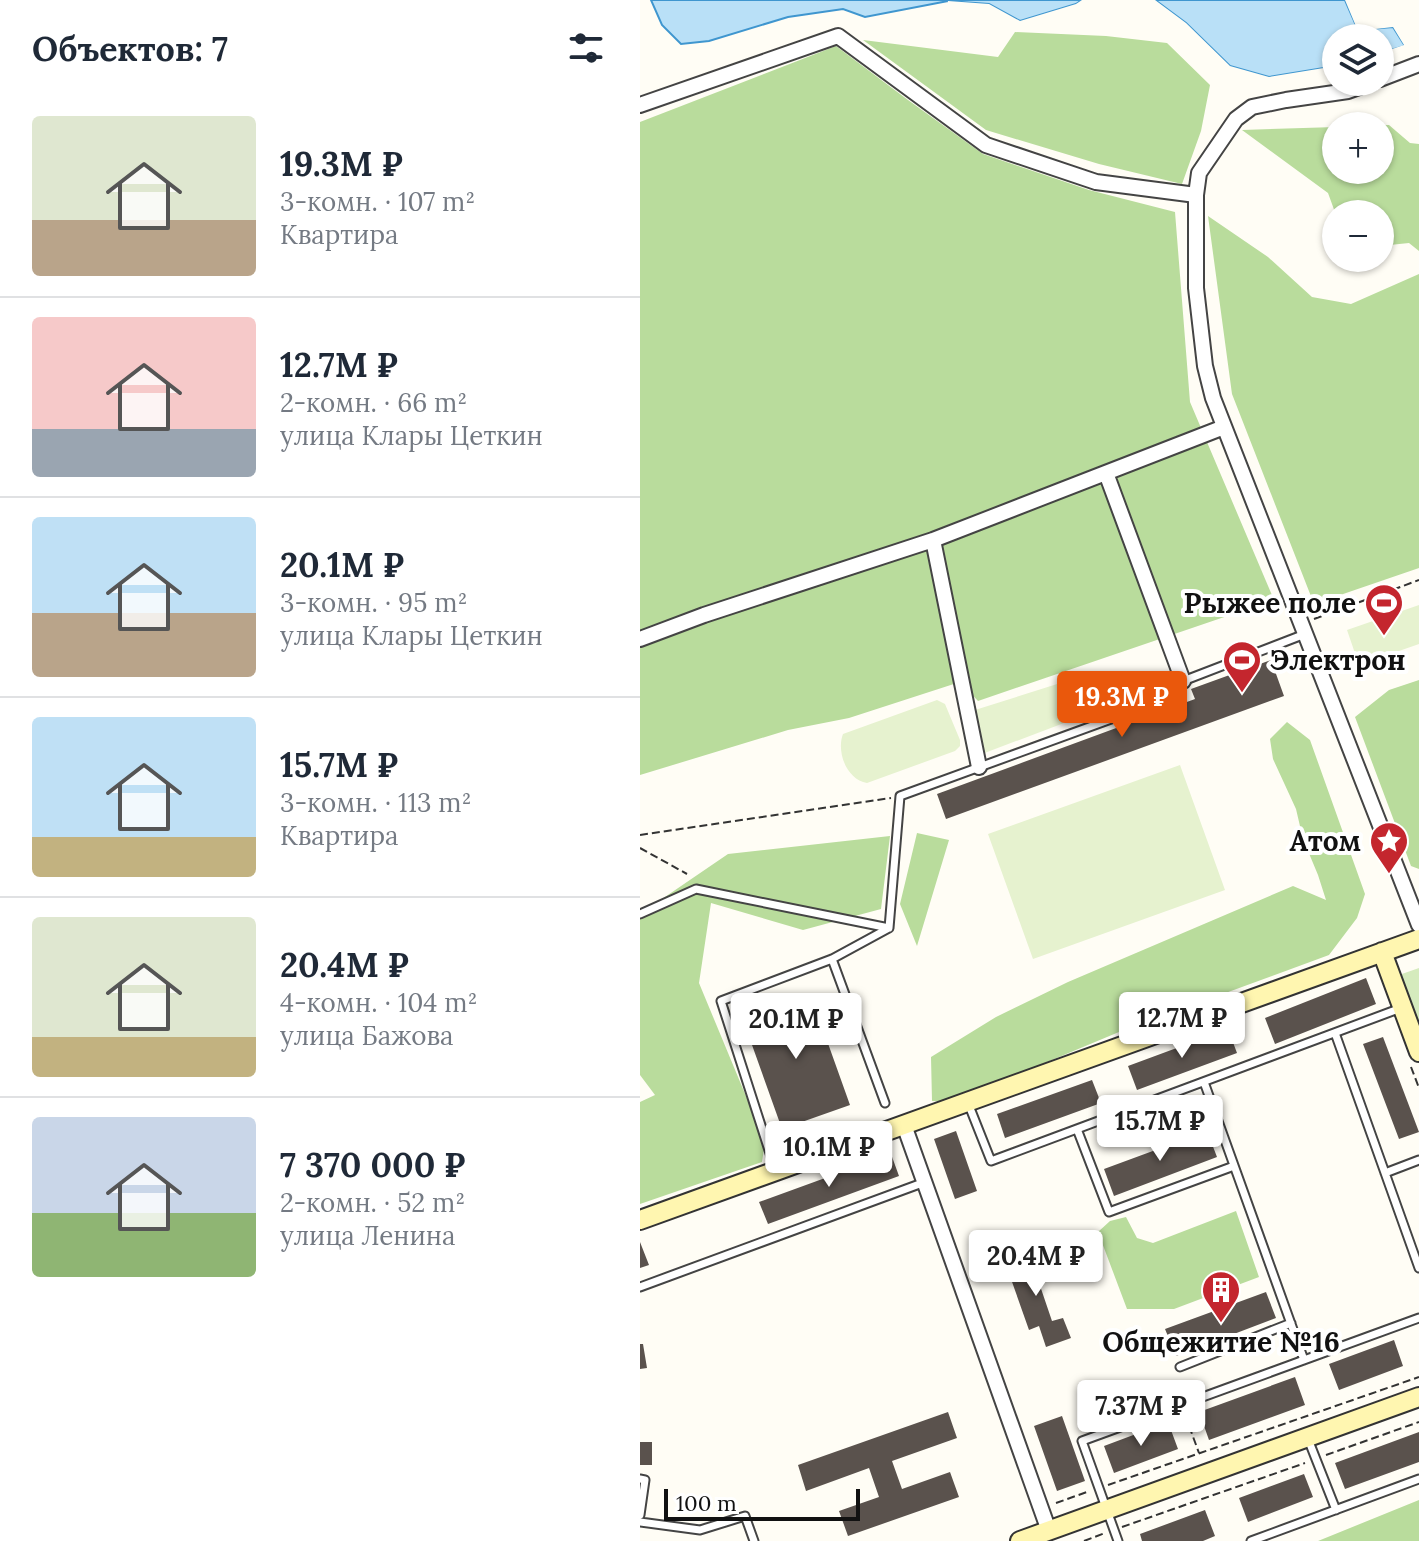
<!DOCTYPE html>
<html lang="ru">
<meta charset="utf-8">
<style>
:root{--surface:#fff;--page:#f6f6f7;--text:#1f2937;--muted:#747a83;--line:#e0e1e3;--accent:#ea580c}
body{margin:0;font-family:Lora,serif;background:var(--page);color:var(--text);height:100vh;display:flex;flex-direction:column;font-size:30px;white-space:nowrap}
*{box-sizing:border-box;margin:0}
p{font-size:26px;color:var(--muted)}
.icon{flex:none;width:44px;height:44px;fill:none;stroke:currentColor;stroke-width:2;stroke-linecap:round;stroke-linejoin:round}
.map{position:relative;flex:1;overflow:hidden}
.panel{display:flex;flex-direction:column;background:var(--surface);width:640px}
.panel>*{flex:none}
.tools{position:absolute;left:682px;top:24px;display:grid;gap:16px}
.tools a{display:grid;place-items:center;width:72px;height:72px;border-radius:50%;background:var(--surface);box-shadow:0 2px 6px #0004;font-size:40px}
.scale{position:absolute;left:24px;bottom:20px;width:196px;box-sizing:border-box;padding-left:8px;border:4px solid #111;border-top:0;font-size:22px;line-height:28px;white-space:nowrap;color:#111;-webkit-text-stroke:6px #fff;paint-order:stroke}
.price{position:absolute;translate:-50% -68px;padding:0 18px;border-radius:8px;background:#fff;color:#222;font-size:26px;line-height:52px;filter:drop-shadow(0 2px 4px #0008)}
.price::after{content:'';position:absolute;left:50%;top:48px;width:24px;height:18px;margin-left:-12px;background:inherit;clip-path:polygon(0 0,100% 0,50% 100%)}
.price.current{background:var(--accent);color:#fff}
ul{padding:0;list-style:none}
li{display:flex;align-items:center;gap:24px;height:200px;padding:0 32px}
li+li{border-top:2px solid var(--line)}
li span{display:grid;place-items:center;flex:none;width:224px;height:160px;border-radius:8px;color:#555}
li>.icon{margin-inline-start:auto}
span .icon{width:96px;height:96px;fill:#fffc;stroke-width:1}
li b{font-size:34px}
h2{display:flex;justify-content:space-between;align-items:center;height:96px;padding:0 32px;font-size:34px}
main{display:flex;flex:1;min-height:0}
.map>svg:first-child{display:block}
.green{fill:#d5ebbd}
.forest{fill:#b9dc9c}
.pitch{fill:#e6f2cf}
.water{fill:#b9e0f7;stroke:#3f96cf;stroke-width:2}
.pier{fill:#fffdf5}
.building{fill:#5a524d}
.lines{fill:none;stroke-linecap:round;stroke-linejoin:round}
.lane-casing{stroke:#444;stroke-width:11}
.street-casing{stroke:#444;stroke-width:18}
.secondary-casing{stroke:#333;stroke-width:22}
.path{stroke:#333;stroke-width:2;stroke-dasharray:8 4;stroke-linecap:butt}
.lane{stroke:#fff;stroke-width:7}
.street{stroke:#fff;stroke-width:14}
.secondary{stroke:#fff6b0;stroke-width:18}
.labels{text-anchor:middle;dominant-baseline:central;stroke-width:8;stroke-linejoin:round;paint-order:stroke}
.poi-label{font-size:28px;font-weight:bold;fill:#111;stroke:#fff;text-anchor:end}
</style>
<main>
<section class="panel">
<h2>Объектов: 7<svg class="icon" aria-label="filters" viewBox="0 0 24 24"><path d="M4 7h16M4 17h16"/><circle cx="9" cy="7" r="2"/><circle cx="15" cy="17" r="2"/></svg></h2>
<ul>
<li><span style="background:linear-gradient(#dfe7d0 65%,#b9a48a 0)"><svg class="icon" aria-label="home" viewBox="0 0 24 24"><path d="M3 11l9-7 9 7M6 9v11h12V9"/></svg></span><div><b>19.3M ₽</b><p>3-комн. · 107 m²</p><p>Квартира</p></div></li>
<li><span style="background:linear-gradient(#f6c9c9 70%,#9aa5b1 0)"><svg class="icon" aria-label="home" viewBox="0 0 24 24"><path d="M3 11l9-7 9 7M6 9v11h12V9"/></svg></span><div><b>12.7M ₽</b><p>2-комн. · 66 m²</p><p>улица Клары Цеткин</p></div></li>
<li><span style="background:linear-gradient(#bfe0f5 60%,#b9a48a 0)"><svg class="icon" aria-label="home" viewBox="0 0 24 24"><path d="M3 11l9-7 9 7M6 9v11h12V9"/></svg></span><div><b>20.1M ₽</b><p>3-комн. · 95 m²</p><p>улица Клары Цеткин</p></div></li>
<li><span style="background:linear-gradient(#bfe0f5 75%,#c2b280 0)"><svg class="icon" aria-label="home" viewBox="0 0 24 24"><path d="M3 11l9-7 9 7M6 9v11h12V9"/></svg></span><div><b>15.7M ₽</b><p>3-комн. · 113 m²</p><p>Квартира</p></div></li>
<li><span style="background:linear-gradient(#dfe7d0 75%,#c2b280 0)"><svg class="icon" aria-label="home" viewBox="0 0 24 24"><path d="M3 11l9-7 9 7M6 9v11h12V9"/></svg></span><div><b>20.4M ₽</b><p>4-комн. · 104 m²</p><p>улица Бажова</p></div></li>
<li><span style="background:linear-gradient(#c9d6e8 60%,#8fb573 0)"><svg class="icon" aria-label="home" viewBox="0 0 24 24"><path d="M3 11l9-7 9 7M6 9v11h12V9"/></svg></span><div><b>7 370 000 ₽</b><p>2-комн. · 52 m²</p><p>улица Ленина</p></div></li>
</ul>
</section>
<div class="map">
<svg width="779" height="1541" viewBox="0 0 779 1541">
<rect width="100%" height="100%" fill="#fffdf5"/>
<path class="green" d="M779,968V1029L759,975Z"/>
<path class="forest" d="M375,32L466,36L527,43L570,85L561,131L542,184L459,164L346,130L223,40L358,57Z
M196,46L268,100L343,154L449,190L535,212L550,402L634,600L338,701L320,682L209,718L148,730L0,775V122Z
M749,125L770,143L779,144V251L769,243L740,246V214L696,215L688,193L602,130L696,127V170H740V126H714Z
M568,216L628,257L672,297L711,304L779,274V568L674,604L592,394Z
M779,680V869L771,866L715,717L749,690Z
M647,722L670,740L725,894L717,918L689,955L479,1032L311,1102L292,1101L291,1057L356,1017L428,982L653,886L686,900L678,875L663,839L656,809L633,759L630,739Z
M277,833L309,840L277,946L260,904Z
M250,836L241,909L163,930L71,903L59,983L125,1142L122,1162L0,1204V1102L15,1095L0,1075V914L88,854Z
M596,1211L619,1277L534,1309H487L458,1232L470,1221L486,1217L497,1238L513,1243Z
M779,1500V1541H678Z"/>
<path class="pitch" d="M779,605V644L719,665L707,630Z
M433,679L445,715L342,754L335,710Z
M297,700L305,704L320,740V746L315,751L227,783C207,780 196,752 203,734Z
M540,765L585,890L393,959L348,834Z"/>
<path class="water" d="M11,0H442L436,4L380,21L349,4L308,1L225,17L203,9L148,17L69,41L41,44L22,25Z
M515,0H705L718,30L753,27L765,46L740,53V38H696V66L629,77L590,66L546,23Z"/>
<path class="pier" d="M442,0H446V2L438,8L380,25L347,8L307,6L308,1L349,4L380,21L436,4Z
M511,0H515L546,23L590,66L629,77L696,66V70L629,81L589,70L543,26L513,3Z
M705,0H709L720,26L754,24L768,44V48L740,57V53L764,45L753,27L718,31Z"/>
<path class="building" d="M631,660L644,696L306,819L297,794L555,699L551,689Z
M726,978L736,1004L635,1044L625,1018Z
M170,993L210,1105L142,1129L102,1017Z
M588,1029L597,1053L497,1090L488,1066Z
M743,1037L779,1132L759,1139L723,1044Z
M452,1080L461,1103L365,1138L357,1114Z
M316,1131L337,1191L315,1199L294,1139Z
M567,1131L577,1157L474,1196L464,1169Z
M251,1154L259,1176L128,1224L119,1202Z
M0,1242L9,1265L0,1268Z
M398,1245L406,1267L395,1271L412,1321L423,1318L431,1338L406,1347L399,1326L389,1330L371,1279L380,1276L373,1254Z
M626,1292L636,1318L536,1356L525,1329Z
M754,1340L763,1366L699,1390L689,1364Z
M0,1344H3L7,1368L0,1369Z
M655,1377L665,1405L569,1440L559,1412Z
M308,1412L317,1438L252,1461L262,1489L310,1472L319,1497L208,1536L199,1511L239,1497L229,1468L166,1491L158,1465Z
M422,1416L445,1481L417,1491L394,1426Z
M528,1422L538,1449L474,1473L464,1446Z
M779,1432V1462L705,1489L695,1463Z
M0,1442H12V1465H0Z
M664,1474L673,1497L608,1522L599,1498Z
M565,1510L575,1536L563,1541H502L500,1534Z"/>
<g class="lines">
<g class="lane-casing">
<path id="lane" d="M0,914L56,889L249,928
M192,959L245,1103
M695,1033L779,1268
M564,1082L664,1360
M328,1103L351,1161L761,1008
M497,1107L510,1141L576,1116
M437,1129L469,1212L594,1166
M135,1169L81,1001L192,959L249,928L260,796L537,695L543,681L665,634
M745,1173L779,1160
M0,1287L285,1182
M540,1367L651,1323
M668,1439L696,1510
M0,1479L5,1480L0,1515
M0,1522L60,1530L105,1516L114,1541
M478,1541L442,1441L779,1318
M611,1541L779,1479"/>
</g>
<g class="street-casing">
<path id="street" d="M740,79L779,64
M733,82L708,91L646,100L612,107L596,119L559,173L556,195V288L565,366L573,398L779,925
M0,105L198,36L346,145L456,182L556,195
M466,473L543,681
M293,540L339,767
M0,639L64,615L293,540L584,427
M264,1125L409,1531"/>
</g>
<g class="secondary-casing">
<path id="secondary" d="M742,952L779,1052
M0,1220L779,939
M380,1541L779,1397"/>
</g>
<path class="path" d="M674,619L779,580
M0,835L251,798
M0,848L47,874
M771,1067L779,1088
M545,1415L559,1453
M686,1455L779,1422
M468,1485L779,1377
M416,1503L447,1492
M482,1527L665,1463
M444,1541L465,1533"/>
<use href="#lane" class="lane"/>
<use href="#street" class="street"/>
<use href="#secondary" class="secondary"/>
</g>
<defs>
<g id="stadium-pin" transform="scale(2)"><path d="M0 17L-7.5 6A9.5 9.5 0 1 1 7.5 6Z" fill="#c4262e" stroke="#fff"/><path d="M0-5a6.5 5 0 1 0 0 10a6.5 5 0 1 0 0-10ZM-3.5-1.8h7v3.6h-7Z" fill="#fff"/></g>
<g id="sight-pin" transform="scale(2)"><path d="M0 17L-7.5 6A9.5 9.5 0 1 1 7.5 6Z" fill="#c4262e" stroke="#fff"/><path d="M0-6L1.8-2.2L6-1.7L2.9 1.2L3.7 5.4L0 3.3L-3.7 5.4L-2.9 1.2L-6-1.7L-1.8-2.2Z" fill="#fff"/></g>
<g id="building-pin" transform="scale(2)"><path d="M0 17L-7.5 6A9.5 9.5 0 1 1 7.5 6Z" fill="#c4262e" stroke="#fff"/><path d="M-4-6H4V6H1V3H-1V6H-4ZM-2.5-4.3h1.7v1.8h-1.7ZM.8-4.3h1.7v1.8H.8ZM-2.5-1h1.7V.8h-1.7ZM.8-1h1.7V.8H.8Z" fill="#fff"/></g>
</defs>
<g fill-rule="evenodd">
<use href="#stadium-pin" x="744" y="603"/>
<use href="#stadium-pin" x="602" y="660"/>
<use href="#sight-pin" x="749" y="841"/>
<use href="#building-pin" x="581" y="1290"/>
</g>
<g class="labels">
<g class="poi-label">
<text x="716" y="603">Рыжее поле</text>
<text x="630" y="660" text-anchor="start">Электрон</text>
<text x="721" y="841">Атом</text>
<text x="581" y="1342" text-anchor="middle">Общежитие №16</text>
</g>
</g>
</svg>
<div class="tools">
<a><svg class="icon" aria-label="layers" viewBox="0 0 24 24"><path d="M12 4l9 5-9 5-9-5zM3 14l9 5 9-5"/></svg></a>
<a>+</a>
<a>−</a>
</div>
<div class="scale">100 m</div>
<b class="price current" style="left:482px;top:739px">19.3M ₽</b>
<b class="price" style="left:542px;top:1060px">12.7M ₽</b>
<b class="price" style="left:156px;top:1061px">20.1M ₽</b>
<b class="price" style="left:520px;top:1163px">15.7M ₽</b>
<b class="price" style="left:189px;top:1189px">10.1M ₽</b>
<b class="price" style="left:396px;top:1298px">20.4M ₽</b>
<b class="price" style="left:501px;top:1448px">7.37M ₽</b>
</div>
</main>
